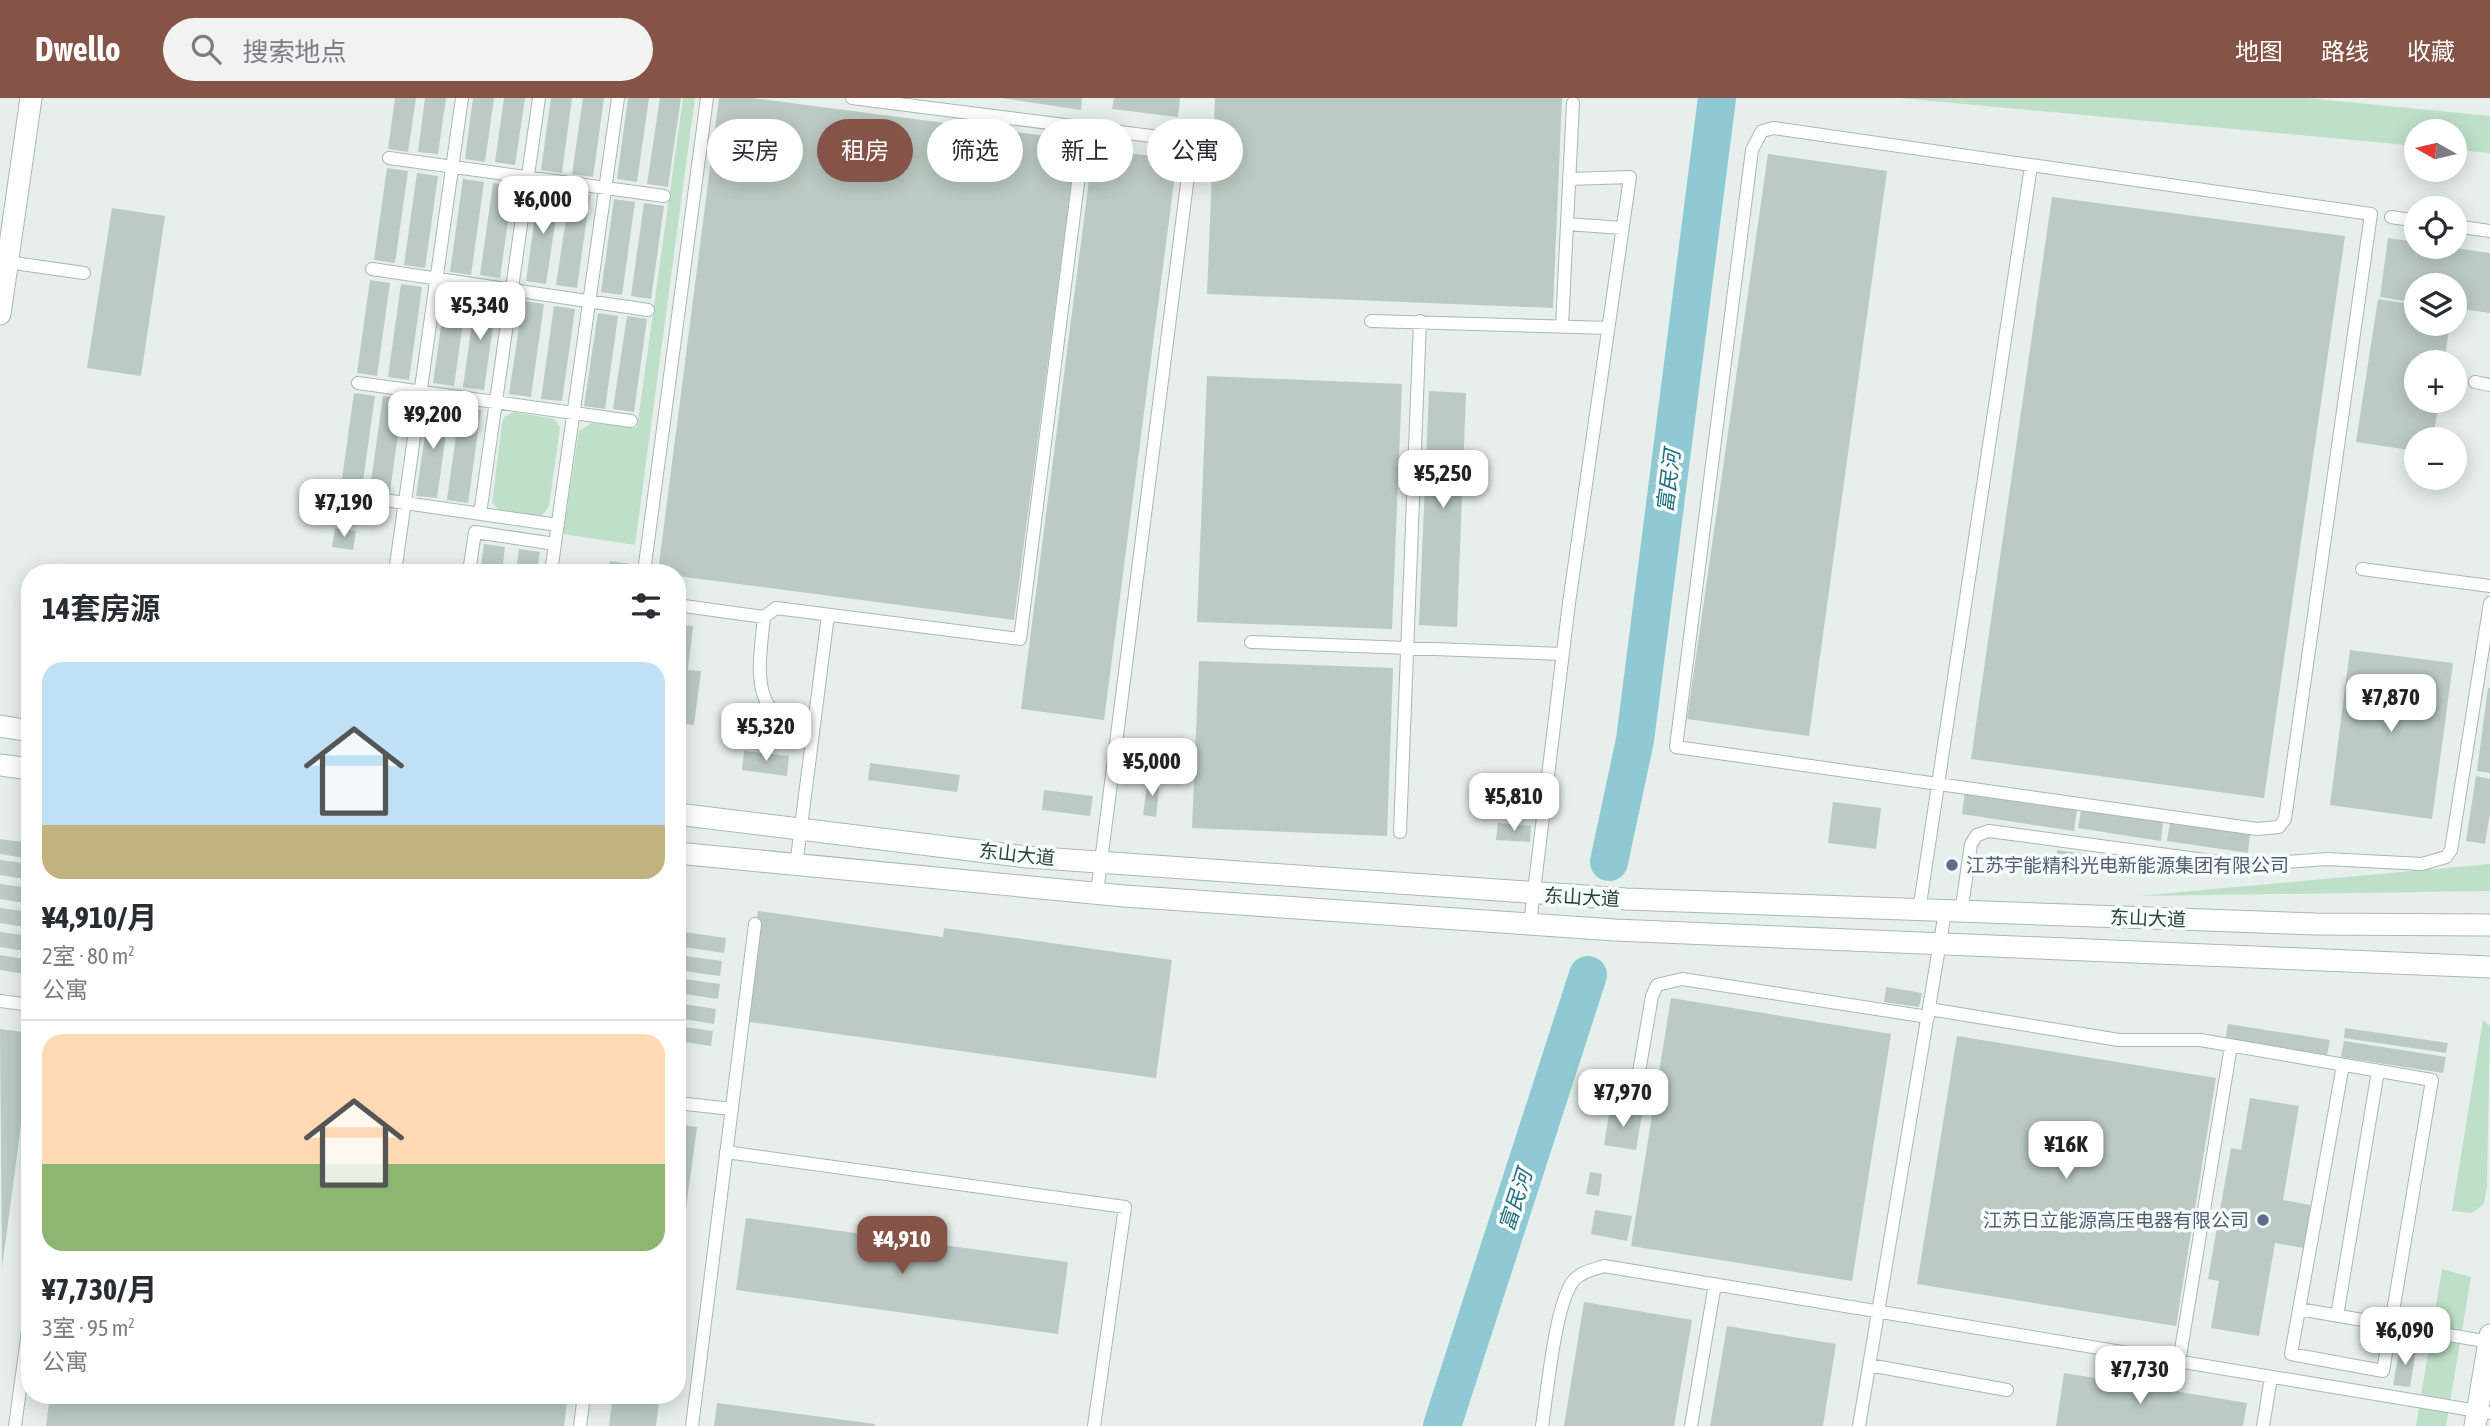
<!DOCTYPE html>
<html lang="zh">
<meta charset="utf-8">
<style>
:root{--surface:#fff;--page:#f2f2f3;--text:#2b2b33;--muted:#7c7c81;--line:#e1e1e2;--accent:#855347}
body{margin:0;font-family:"Asap Condensed","Noto Sans SC",sans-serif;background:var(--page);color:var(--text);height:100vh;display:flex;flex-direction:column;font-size:26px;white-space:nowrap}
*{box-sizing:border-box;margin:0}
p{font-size:23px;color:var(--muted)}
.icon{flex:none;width:38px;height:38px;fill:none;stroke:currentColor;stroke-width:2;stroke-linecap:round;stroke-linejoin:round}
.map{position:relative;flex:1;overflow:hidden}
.side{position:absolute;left:21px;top:466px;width:665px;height:840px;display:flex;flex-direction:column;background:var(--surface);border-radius:28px;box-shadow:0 4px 18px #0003}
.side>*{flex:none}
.top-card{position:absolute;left:707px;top:21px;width:665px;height:63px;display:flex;gap:14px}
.needle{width:46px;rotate:278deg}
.fabs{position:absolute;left:2404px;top:21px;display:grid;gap:14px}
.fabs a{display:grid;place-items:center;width:63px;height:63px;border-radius:50%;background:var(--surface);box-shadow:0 4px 18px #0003;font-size:35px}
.price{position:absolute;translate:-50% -60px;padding:0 16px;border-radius:14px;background:#fff;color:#222;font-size:23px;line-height:46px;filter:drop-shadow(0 2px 4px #0008)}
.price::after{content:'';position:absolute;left:50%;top:42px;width:21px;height:16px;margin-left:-10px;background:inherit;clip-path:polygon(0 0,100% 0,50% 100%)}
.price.active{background:var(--accent);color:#fff}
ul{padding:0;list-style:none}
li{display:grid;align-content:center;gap:14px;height:371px;padding:0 21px}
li+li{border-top:2px solid var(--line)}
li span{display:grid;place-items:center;height:217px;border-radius:21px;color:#555}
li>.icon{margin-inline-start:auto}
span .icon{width:126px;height:126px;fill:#fffc;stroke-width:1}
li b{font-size:30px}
h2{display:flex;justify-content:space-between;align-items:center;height:84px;padding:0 21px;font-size:30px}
.tag{padding:0 24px;border-radius:32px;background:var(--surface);box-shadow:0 4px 18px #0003;font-size:24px;line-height:63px}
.tag.active{background:var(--accent);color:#fff}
header{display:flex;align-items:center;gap:42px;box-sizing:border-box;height:98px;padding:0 35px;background:var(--accent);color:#fff}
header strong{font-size:33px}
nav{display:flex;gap:38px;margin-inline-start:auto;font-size:24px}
.search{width:490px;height:63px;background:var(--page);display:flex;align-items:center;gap:18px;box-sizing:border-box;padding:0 24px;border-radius:38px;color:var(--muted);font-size:26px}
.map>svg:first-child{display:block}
.green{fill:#bfe0c8}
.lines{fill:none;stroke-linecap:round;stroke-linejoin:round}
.river{stroke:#8ec9d4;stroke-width:38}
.building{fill:#bbcac4}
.lane-casing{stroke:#a8b8b2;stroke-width:14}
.secondary-casing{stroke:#a4bbb3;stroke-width:23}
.lane{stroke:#fff;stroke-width:12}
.secondary{stroke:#fff;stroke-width:21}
.service-dot{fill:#5c6f8a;stroke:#f7fbf9;stroke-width:2.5}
.labels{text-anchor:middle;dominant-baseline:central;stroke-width:7;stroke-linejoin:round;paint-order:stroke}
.street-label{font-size:19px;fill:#24423a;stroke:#f7fbf9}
.service-label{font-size:19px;fill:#4e5e75;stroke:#f7fbf9;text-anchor:start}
.water-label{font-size:21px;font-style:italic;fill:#1c6f80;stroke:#f7fbf9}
</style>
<header>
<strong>Dwello</strong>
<div class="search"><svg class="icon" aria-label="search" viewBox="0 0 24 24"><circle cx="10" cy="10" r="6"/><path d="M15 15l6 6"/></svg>搜索地点</div>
<nav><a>地图</a><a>路线</a><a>收藏</a></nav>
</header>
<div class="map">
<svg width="2490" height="1328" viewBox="0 0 2490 1328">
<rect width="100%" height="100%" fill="#e6efeb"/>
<path class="green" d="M683,0H695L635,447L563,436L579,333L592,325L637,330Z
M1900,0H2307L2490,18V55L2455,52V33H2417V48Z
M514,314L554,321L560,329L549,408L542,418L499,412L492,405L502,326L504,319Z
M2490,766V793L2138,798Z
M2483,922L2490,928L2487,1089L2484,1106L2472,1115L2452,1113Z
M2442,1171L2471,1179L2446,1328H2416Z"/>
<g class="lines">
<path class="river" d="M1609,764L1635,642L1717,0
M1442,1328L1588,877"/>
</g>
<path class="building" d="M395,0H416L408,54L388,51Z
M425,0H446L438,56L418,54Z
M473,0H494L485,64L465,61Z
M504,0H525L515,67L495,64Z
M551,0H572L562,75L541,72Z
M583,0H604L593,79L572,76Z
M628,0H649L637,84L617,81Z
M660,0H681L668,89L647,86Z
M719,0H752L1077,42L1014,522L677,478V474H658Z
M1002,0H1082L1081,12Z
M1114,0H1180L1178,19L1112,11Z
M1215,0H1562L1553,210L1207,196Z
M1093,51L1177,61L1104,622L1021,611Z
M1768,56L1887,73L1809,638L1687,621Z
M387,70L408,73L395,165L374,162Z
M417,75L438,78L425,170L404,167Z
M463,81L484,84L471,177L450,174Z
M493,85L513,88L500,180L480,177Z
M539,90L560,93L546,186L526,183Z
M570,94L590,97L577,190L556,187Z
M2052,99L2345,138L2264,700L1971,661Z
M614,101L635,104L622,197L601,194Z
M644,105L664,108L651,201L631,198Z
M112,110L165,118L141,278L87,270Z
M2388,140L2417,144V149H2448L2490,155V215L2455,210V187H2417V205L2380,199Z
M370,182L390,185L377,278L357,275Z
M401,186L422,189L409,282L388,279Z
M446,193L467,196L454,288L433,285Z
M476,197L497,200L484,292L463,289Z
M2378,201L2417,207V226H2450L2444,264H2417V303H2439L2433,341H2417V353L2356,344Z
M523,203L544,206L531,299L509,296Z
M554,208L575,211L562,303L541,301Z
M598,215L618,218L605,311L584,308Z
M627,218L647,221L634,314L613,311Z
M1207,278L1402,286L1392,531L1197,524Z
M1429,293L1466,295L1457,529L1419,527Z
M354,295L375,298L362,390L341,388Z
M383,298L403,301L390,394L370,391Z
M430,305L450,308L437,400L416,398Z
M460,309L481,312L468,405L447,402Z
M338,406L359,409L356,428L336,425Z
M335,430L356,433L353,452L332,449Z
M484,446L505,449L502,474H480Z
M519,451L540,454L537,474H516Z
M610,463L630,466L629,474H608Z
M677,526L693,528L688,572L701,573L694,627L677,625Z
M2350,552L2453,565L2432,721L2330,707Z
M1199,563L1393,570L1387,738L1192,730Z
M2488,590H2490V675L2477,673Z
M744,653L789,658L787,678L742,672Z
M870,665L960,677L957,694L868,682Z
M2476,678L2490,681V714L2485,746L2466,743Z
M1148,680L1160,681L1156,719L1143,717Z
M1044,692L1093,698L1090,718L1042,712Z
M1965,695L2077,712L2074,733L1962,716Z
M1833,704L1881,710L1876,751L1828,745Z
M2081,712L2163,724L2161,743L2078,730Z
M2170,724L2250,736L2248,755L2167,743Z
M1498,725L1531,728L1530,744L1496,742Z
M0,741L30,745V761L0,756Z
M2057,752L2089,757L2086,774L2054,770Z
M0,762L30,766V782L0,777Z
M0,786L30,790V806L0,801Z
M0,810L30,814V830L0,825Z
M758,813L943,839L944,830L1172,862L1156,980L743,923Z
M677,833L726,840L724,855L677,848Z
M0,834L30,838V854L0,849Z
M0,857L30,862V877L0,872Z
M677,857L722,863L720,878L677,872Z
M677,880L720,886L718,901L677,895Z
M1886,889L1922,895L1919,909L1884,904Z
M1671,900L1891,936L1852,1183L1631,1148Z
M677,905L716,911L714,926L677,920Z
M2228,926L2330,942L2327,957L2225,942Z
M677,928L713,933L711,948L677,943Z
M2345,930L2448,945L2446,955L2344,940Z
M0,931L30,935V959L2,1170Z
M1957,938L2216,980L2176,1228L1917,1186Z
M2344,943L2446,959L2443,975L2341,959Z
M2250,1000L2299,1008L2283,1102L2311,1107L2304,1150L2275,1145L2259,1238L2211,1230L2219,1183L2208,1181L2231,1050L2241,1052Z
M1610,1010L1642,1016L1636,1052L1604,1047Z
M677,1026L697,1029L679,1162H677Z
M1590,1074L1602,1076L1599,1098L1586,1096Z
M1595,1112L1632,1118L1627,1143L1591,1136Z
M746,1120L1068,1164L1058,1236L736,1192Z
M1584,1204L1692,1222L1674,1328H1564Z
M1727,1228L1836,1246L1823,1328H1710Z
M2400,1249L2416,1252L2410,1289L2393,1287Z
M2064,1275L2247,1305L2243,1328H2056Z
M50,1297H568L564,1328H46Z
M613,1297H660L656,1328H609Z
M717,1305L875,1326V1328H714Z"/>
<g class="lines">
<g class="lane-casing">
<path id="lane" d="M852,0L1167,40L1188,50L1190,62L1097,795
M1774,30L2371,116L2285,721L2279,729L2257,731L1676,649L1752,52L1762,33Z
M389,60L664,98
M2391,119L2417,123
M1567,126L1622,130
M2455,128L2490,133
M7,164L84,175
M372,171L648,212
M1371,223L1608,230
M1562,228L1573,5
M2475,284L2490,287
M358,285L631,323
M342,396L558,427
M480,416L539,0
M2362,471L2490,488
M395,474L462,0
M469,474L475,434L555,446
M551,474L618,0
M644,474L707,0
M677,507L764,519L776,510L1020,541L1085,30
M764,519C758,577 749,615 812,641
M1251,544L1563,556
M1400,734L1420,223
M796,768L828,517
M1919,813L2031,68
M1961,815L1971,746L1977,737L1989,733L2242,767L2327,761L2422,766L2446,759L2451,752L2490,505
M1530,826L1569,505L1630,79L1569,81
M0,903L30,907
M1929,911L2119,942H2200L2432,982L2383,1273L2291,1256L2343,967
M1634,1003L1652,898L1657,887L1682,881L1928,919
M677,1005L732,1011
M726,1054L1125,1109L1094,1328
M2299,1211L2490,1244
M2337,1218L2378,973
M2179,1264L2231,948
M1869,1267L2007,1292
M15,1328L30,1218
M580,1328L584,1297
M692,1328L755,826
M1542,1328C1547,1297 1555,1204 1574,1182C1581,1174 1595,1171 1604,1168L2490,1315
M1691,1328L1715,1186
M1859,1328L1945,814
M2263,1328L2271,1279"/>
</g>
<g class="secondary-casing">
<path id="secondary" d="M0,216L31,0
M0,628L30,633
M0,667L30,671
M677,716L1027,759L1626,801L2315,826L2490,827
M677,755L1124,798L1615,832L2490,869
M2475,1328L2490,1237"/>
</g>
<use href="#lane" class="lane"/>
<use href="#secondary" class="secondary"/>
</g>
<g class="service-dot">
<circle cx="1952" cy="767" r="7"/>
<circle cx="2263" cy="1122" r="7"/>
</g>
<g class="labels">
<g class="street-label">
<text transform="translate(1017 756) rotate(6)">东山大道</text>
<text transform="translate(1582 799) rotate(3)">东山大道</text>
<text transform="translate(2148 820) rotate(2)">东山大道</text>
</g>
<g class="service-label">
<text x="1966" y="767">江苏宇能精科光电新能源集团有限公司</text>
<text x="2249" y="1122" text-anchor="end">江苏日立能源高压电器有限公司</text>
</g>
<g class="water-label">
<text transform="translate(1668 383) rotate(-83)">富民河</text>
<text transform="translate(1515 1102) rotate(-72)">富民河</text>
</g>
</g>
</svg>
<div class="fabs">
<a><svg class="needle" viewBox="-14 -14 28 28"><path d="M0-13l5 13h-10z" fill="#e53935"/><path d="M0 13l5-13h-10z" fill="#7c7c81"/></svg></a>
<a><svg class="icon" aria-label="locate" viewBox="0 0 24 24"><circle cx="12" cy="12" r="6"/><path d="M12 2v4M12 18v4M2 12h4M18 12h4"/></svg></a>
<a><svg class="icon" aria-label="layers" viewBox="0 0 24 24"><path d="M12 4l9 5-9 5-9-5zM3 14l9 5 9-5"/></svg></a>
<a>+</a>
<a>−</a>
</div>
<b class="price" style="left:543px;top:138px">¥6,000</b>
<b class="price" style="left:480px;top:244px">¥5,340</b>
<b class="price" style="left:433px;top:353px">¥9,200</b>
<b class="price" style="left:1443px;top:412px">¥5,250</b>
<b class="price" style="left:344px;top:441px">¥7,190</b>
<b class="price" style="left:2391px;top:636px">¥7,870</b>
<b class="price" style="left:766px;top:665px">¥5,320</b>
<b class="price" style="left:1152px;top:700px">¥5,000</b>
<b class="price" style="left:1514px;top:735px">¥5,810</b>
<b class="price" style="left:1623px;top:1031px">¥7,970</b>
<b class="price" style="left:2066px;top:1083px">¥16K</b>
<b class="price active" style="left:902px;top:1178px">¥4,910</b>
<b class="price" style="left:2405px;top:1269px">¥6,090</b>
<b class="price" style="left:2140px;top:1308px">¥7,730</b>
<div class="top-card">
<a class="tag">买房</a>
<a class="tag active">租房</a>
<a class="tag">筛选</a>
<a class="tag">新上</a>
<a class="tag">公寓</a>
</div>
<section class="side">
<h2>14套房源<svg class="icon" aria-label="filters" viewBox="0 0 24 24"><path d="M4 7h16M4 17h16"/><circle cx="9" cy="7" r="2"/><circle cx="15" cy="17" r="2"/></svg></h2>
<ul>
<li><span style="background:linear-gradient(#bfe0f5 75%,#c2b280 0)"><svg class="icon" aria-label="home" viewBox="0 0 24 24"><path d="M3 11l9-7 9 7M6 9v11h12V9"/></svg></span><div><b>¥4,910/月</b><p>2室 · 80 m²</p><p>公寓</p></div></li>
<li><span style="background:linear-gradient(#ffd9b3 60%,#8fb573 0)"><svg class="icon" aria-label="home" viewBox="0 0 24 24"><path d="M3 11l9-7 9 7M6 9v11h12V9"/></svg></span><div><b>¥7,730/月</b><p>3室 · 95 m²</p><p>公寓</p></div></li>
</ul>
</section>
</div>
